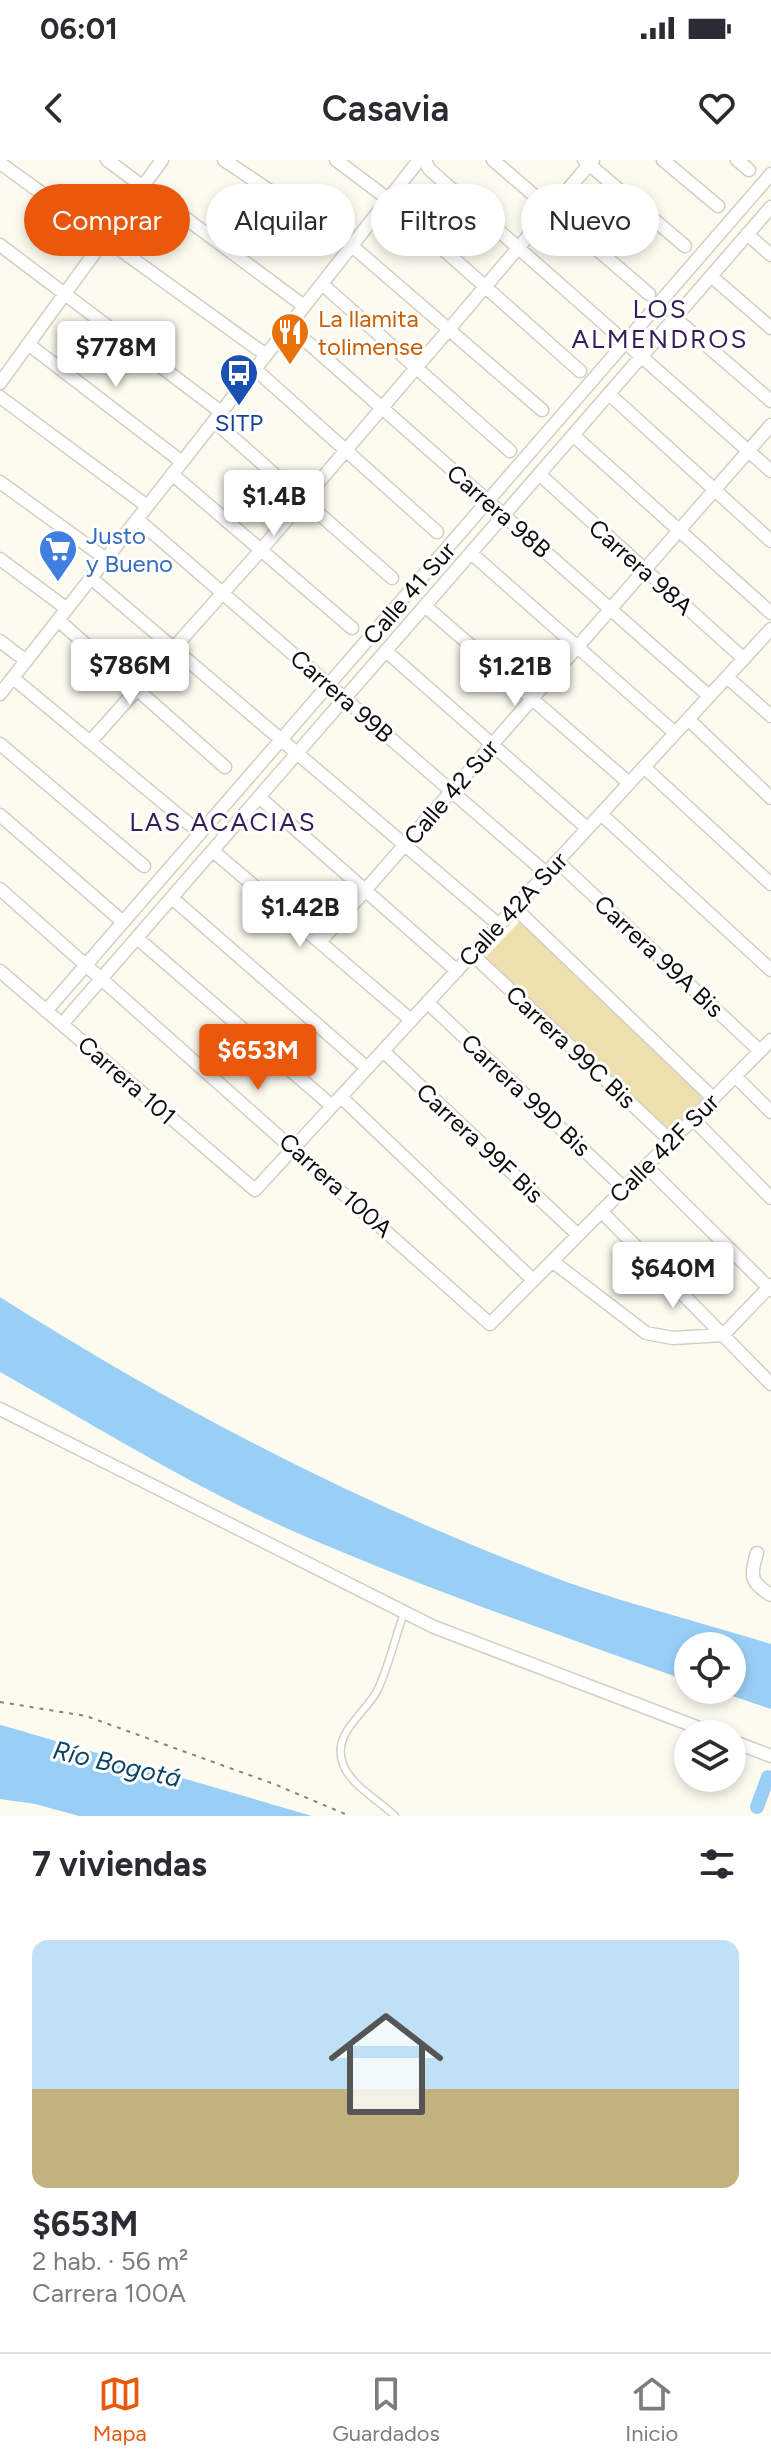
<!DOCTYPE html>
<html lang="es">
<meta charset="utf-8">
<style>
:root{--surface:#fff;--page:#f2f2f3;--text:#2b2b33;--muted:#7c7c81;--line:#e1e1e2;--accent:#ea580c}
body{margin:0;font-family:Figtree,sans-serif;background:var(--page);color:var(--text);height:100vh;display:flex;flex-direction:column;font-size:30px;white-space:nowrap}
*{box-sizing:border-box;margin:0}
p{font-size:26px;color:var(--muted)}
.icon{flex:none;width:44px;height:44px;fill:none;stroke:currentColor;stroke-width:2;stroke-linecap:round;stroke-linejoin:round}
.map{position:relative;height:1656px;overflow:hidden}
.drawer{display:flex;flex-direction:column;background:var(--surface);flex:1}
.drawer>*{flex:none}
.banner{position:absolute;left:24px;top:24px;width:724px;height:72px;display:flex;gap:16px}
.controls{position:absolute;left:674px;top:1472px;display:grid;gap:16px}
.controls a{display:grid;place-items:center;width:72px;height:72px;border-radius:50%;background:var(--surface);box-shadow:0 4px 12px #0003;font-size:40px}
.price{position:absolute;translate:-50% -68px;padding:0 18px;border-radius:8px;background:#fff;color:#222;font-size:26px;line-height:52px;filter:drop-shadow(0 2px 4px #0008)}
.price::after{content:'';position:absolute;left:50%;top:48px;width:24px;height:18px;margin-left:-12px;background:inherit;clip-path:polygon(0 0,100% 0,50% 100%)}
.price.current{background:var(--accent);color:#fff}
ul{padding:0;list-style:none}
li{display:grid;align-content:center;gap:16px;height:424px;padding:0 32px}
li+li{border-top:2px solid var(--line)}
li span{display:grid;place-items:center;height:248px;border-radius:16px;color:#555}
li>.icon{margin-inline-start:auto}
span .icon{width:144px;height:144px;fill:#fffc;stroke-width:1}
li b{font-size:34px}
h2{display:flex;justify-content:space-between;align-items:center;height:96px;padding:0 32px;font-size:34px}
.chip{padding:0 28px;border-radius:36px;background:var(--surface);box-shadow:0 4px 12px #0003;font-size:28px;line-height:72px}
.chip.current{background:var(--accent);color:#fff}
.status{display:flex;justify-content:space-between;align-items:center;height:56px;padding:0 40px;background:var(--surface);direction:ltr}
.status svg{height:22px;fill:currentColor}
header{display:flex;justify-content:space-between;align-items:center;height:104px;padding:0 32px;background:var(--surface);font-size:36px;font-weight:600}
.tabs{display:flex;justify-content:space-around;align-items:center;height:112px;border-top:2px solid var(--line);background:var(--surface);font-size:22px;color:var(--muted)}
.tabs a{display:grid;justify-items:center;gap:4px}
.tabs .current{color:var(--accent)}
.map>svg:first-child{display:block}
.green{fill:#ede0ae}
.water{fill:#99cff7}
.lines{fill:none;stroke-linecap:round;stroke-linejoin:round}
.canal{stroke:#99cff7;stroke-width:14}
.lane-casing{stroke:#d2cfc5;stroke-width:9}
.street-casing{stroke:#d2cfc5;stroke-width:15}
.path{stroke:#85837c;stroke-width:2;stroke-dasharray:4 6;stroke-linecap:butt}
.lane{stroke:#fff;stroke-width:6}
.street{stroke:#fff;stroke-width:12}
.labels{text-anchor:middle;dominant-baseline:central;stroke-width:6;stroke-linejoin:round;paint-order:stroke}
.food-label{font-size:24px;fill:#c56008;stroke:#fff;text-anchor:start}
.transit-label{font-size:24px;fill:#164399;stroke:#fff}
.street-label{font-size:24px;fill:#0f0e0b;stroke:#fff}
.shop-label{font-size:24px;fill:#366cbe;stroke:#fff;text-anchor:start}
.neighbourhood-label{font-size:26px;letter-spacing:2px;fill:#361f59;stroke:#fff}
.water-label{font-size:26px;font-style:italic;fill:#0e4565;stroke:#fff}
</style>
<div class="status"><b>06:01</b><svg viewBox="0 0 49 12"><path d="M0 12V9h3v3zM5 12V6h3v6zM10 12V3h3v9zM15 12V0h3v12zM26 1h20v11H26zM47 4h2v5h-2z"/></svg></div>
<header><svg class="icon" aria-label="back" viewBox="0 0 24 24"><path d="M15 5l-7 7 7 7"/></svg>Casavia<svg class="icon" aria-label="heart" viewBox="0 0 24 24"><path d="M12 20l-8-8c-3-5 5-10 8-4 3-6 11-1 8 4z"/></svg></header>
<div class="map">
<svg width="771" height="1656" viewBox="0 0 771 1656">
<rect width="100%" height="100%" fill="#fdfbf0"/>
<path class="green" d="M519,762L704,937L669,974L484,799Z"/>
<path class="water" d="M0,1137C171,1246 350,1339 540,1412C614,1441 694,1460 771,1484V1549L715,1530H732V1486H688V1521C556,1474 423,1428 295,1372C195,1328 95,1266 0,1212Z
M0,1565H1L312,1656H79L35,1644L0,1639Z"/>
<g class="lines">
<path class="canal" d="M757,1647L768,1617"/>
<g class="lane-casing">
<path id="lane" d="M395,1656C380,1641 350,1625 343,1604C331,1572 367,1553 378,1529C389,1505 395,1478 404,1453"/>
</g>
<g class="street-casing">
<path id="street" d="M107,0L304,146
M224,0L352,86L542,250
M336,0L380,33L580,211
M425,0L429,9L771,311
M493,0L649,134
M584,0L685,86
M663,0L718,46
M737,0L749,10
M0,3L266,195
M747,74L771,95
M0,85L221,252
M711,116L771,168
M322,124L510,291
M675,158L771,241
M289,166L709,536
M28,184L182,302
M255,209L437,372
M0,223L162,0
M609,234L771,381
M0,237L147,346
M214,261L392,418
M573,275L771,453
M172,314L352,468
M539,314L744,499
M0,322L106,399
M137,359L546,713
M471,393L675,573
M0,399L67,449
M91,418L499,765
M425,446L629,623
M58,460L225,607
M0,481L26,501
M386,491L587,668
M727,517L771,556
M13,518L200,673
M0,534L419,0
M688,559L771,638
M90,582L261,390L593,0
M0,584L144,706
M644,607L771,724
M259,637L457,811
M601,654L771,810
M0,655L123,762
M213,691L411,860
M557,701L760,891
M0,729L490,1164L771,880
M172,738L367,908
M515,748L713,938
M137,778L332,946
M320,782L771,265
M472,794L671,981
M0,811L255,1030L771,469
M427,842L624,1028
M46,851L771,14
M62,864L771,47
M383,891L578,1075
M735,916L771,952
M341,937L533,1120
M693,959L771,1038
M646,1006L771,1130
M601,1051L771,1224
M552,1101L646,1173L673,1178L723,1175L771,1125
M0,1249L434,1467L715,1574
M757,1393C750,1415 750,1423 771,1435
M732,1581L771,1596"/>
</g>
<path class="path" d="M0,1542L86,1556L274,1624L350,1656"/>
<use href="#lane" class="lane"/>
<use href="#street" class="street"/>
</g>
<defs>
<g id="restaurant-pin" transform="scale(2)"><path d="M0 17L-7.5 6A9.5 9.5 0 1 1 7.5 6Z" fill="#e8710a" stroke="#fff"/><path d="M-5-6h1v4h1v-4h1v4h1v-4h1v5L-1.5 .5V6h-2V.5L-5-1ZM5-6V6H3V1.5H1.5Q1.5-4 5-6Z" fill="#fff"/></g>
<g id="bus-pin" transform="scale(2)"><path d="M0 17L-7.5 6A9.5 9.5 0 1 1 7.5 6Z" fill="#1a4fb4" stroke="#fff"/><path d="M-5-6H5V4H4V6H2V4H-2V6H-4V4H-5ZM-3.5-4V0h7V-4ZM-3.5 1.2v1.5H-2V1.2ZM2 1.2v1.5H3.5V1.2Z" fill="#fff"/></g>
<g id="supermarket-pin" transform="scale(2)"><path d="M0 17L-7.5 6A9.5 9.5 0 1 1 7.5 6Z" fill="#3f7fe0" stroke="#fff"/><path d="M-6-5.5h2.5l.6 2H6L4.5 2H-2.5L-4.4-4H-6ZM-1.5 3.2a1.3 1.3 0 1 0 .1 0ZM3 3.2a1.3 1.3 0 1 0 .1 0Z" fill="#fff"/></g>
</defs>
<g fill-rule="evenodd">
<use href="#restaurant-pin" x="290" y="172"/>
<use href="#bus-pin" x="239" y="213"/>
<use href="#supermarket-pin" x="58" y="389"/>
</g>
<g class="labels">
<g class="food-label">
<text x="318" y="158">La llamita<tspan x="318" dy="28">tolimense</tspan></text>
</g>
<g class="transit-label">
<text x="239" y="262">SITP</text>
</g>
<g class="street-label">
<text transform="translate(499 351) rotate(41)">Carrera 98B</text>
<text transform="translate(641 407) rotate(42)">Carrera 98A</text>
<text transform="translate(409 433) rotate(-49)">Calle 41 Sur</text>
<text transform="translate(342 536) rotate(41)">Carrera 99B</text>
<text transform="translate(451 632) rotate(-49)">Calle 42 Sur</text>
<text transform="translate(513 749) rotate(-47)">Calle 42A Sur</text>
<text transform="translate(659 796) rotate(43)">Carrera 99A Bis</text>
<text transform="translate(571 887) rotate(43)">Carrera 99C Bis</text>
<text transform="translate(127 920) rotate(41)">Carrera 101</text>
<text transform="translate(526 935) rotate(43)">Carrera 99D Bis</text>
<text transform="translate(480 983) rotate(43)">Carrera 99F Bis</text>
<text transform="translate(664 988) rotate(-45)">Calle 42F Sur</text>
<text transform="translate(336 1025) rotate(42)">Carrera 100A</text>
</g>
<g class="shop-label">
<text x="86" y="375">Justo<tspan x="86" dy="28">y Bueno</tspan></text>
</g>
<g class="neighbourhood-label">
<text x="660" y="149">LOS<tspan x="660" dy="30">ALMENDROS</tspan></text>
<text x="223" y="662">LAS ACACIAS</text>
</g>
<g class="water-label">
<text transform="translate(117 1604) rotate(13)">Río Bogotá</text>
</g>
</g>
</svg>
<div class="controls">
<a><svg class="icon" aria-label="locate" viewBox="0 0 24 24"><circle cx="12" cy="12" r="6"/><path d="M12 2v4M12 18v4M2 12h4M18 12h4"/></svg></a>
<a><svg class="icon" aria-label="layers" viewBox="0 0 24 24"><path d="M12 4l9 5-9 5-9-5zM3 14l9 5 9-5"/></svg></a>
</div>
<b class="price" style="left:116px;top:229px">$778M</b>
<b class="price" style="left:274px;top:378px">$1.4B</b>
<b class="price" style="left:130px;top:547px">$786M</b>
<b class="price" style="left:515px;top:548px">$1.21B</b>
<b class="price" style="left:300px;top:789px">$1.42B</b>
<b class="price current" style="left:258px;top:932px">$653M</b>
<b class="price" style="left:673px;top:1150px">$640M</b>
<div class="banner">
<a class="chip current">Comprar</a>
<a class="chip">Alquilar</a>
<a class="chip">Filtros</a>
<a class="chip">Nuevo</a>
</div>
</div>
<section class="drawer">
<h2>7 viviendas<svg class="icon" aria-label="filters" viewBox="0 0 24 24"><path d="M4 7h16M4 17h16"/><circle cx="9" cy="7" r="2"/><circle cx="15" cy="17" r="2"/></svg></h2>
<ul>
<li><span style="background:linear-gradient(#bfe0f5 60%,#c2b280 0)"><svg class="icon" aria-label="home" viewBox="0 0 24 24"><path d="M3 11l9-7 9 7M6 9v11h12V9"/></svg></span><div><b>$653M</b><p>2 hab. · 56 m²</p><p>Carrera 100A</p></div></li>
</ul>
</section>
<nav class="tabs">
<a class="current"><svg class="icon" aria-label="map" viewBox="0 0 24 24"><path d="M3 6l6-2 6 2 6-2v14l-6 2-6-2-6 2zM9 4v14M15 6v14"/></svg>Mapa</a>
<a><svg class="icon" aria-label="saved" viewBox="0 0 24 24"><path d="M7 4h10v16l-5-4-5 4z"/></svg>Guardados</a>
<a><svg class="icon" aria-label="home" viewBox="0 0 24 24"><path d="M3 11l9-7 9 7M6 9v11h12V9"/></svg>Inicio</a>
</nav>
